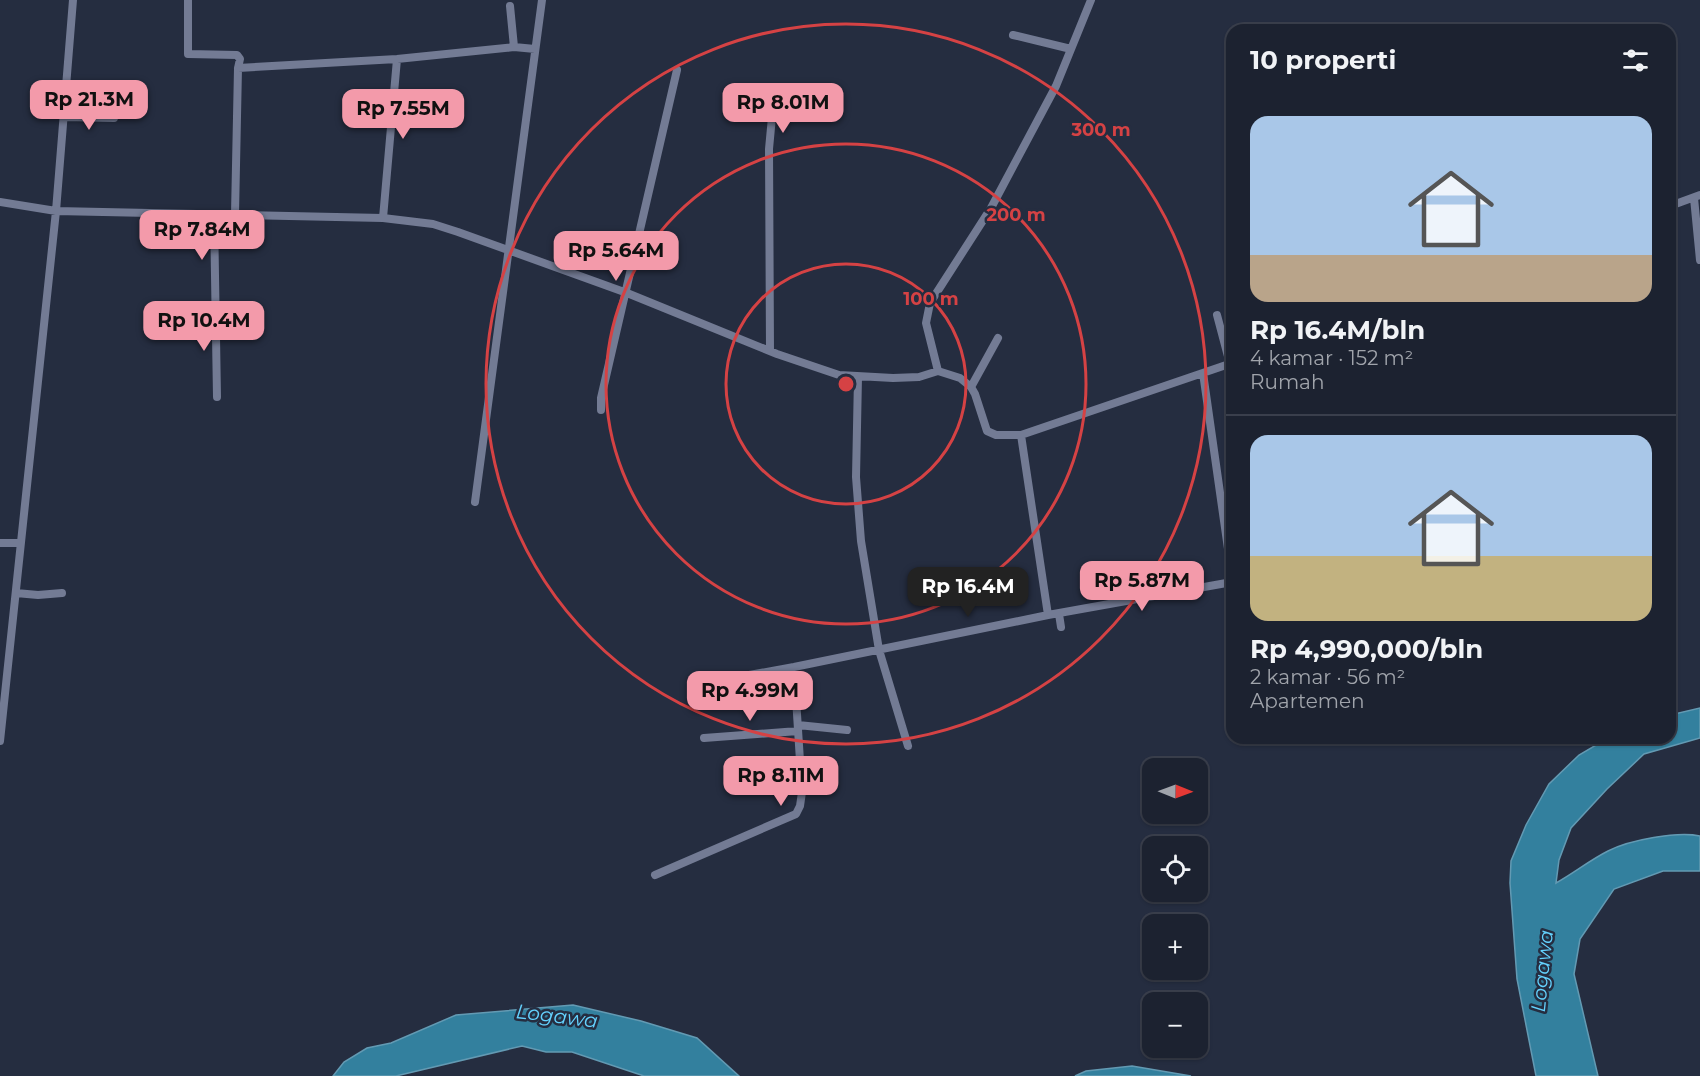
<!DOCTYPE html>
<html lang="id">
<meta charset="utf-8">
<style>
:root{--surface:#1c2230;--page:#252a38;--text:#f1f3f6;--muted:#a0a4ab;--line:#3a3f4c;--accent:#f39aaa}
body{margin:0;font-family:Montserrat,sans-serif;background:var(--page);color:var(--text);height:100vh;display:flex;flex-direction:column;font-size:22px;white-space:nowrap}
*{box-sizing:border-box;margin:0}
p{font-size:20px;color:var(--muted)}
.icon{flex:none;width:33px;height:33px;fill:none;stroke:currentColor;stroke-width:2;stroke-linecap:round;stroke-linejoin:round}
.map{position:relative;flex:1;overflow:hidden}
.panel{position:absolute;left:1226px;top:24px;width:450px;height:720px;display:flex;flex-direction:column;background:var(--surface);border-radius:18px;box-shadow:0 2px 4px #0004,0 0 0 2px var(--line)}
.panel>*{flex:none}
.needle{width:39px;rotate:91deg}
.buttons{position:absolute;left:1142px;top:758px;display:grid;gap:12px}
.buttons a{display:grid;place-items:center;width:66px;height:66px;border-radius:12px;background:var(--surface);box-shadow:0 2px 4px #0004,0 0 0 2px var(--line);font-size:30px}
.price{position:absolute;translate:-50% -51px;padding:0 14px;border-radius:12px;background:var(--accent);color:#111;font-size:20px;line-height:39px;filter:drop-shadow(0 2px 3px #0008)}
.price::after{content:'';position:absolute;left:50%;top:36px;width:18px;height:14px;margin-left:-9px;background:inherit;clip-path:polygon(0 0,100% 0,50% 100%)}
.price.active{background:#222;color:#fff}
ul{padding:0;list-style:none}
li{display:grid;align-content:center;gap:12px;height:318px;padding:0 24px}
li+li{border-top:2px solid var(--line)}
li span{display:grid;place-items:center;height:186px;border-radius:18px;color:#555}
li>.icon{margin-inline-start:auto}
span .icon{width:108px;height:108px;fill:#fffc;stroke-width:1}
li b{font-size:26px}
h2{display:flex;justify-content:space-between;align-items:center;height:72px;padding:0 24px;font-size:26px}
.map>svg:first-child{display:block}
.water{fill:#33809e;stroke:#639ab3;stroke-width:1.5}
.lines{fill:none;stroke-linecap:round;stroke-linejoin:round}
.minor{stroke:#737b94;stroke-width:8}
.ring{fill:none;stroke:#d54244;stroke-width:3}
.labels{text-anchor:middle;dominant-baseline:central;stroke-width:5;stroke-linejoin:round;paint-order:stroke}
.water-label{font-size:20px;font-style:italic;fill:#64d2fe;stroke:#252d40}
.centre{fill:#d54244;stroke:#252d40;stroke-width:3}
.ring-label{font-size:18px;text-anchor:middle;font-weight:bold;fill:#d54244;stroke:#252d40;stroke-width:5;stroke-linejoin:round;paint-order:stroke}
</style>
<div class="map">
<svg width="1700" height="1076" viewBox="0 0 1700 1076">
<rect width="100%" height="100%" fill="#252d40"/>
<path class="water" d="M1700,708V738L1644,754L1607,789L1571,828L1559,860L1556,883C1574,873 1590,860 1608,851C1629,840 1678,831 1700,836V871H1663L1614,889L1580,939L1574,974L1598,1076H1536L1517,979L1510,883L1511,861L1526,825L1549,784L1579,755L1608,738H1670V715Z
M573,1005L641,1021L697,1038L739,1076H644L572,1052H546L522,1046L396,1076H333L344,1062L367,1048L391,1043L456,1015Z
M1132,1066L1191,1076H1075L1086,1071Z"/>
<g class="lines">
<path class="minor" d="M188,0V54L237,55L240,59L238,68
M510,6L514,47
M1013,35L1071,49
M64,117L114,118
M1694,198L1700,260
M0,202L56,211L383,218L433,224L458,232L627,293L777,354L839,375L893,378L919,377L938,371L960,378L971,387L975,394L987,431L996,435H1021L1232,363
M1670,206L1700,195
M235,214L238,68L397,59L514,47L535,49
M214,215L217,397
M383,218L397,59
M1217,315L1230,364
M770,350L769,149L772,117
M938,371L926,323L930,303L991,208L1056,86L1091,0
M1203,373L1232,577
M858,377L856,477L861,541L879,650L908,746
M971,387L998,338
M601,410V398L677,70
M475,502L542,0
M0,543H19
M16,593L38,595L62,593
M1059,614L1061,627
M1048,615L1232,582
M738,677L794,667L1048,615L1021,435
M798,725L847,730
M704,738L798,731
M0,741L56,211L73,0
M655,875L796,814L800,806L802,792L794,667"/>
</g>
<g class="ring">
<circle cx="846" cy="384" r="120"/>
<circle cx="846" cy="384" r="240"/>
<circle cx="846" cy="384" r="360"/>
</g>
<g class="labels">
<g class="water-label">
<text transform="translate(1542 971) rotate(-84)">Logawa</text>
<text transform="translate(557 1016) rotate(7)">Logawa</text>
</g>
</g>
<circle cx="846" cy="384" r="9" class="centre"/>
<g class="ring-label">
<text x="1101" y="136">300 m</text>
<text x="1016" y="221">200 m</text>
<text x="931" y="305">100 m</text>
</g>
</svg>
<div class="buttons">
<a><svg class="needle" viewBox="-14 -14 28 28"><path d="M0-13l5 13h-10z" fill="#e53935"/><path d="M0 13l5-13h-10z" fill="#a0a4ab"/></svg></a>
<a><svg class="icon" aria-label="locate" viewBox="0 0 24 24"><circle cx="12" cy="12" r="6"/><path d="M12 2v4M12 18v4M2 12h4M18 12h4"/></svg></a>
<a>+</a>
<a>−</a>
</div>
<b class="price" style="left:89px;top:131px">Rp 21.3M</b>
<b class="price" style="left:783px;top:134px">Rp 8.01M</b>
<b class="price" style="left:403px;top:140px">Rp 7.55M</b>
<b class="price" style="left:202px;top:261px">Rp 7.84M</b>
<b class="price" style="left:616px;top:282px">Rp 5.64M</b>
<b class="price" style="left:204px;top:352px">Rp 10.4M</b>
<b class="price" style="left:1142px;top:612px">Rp 5.87M</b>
<b class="price active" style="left:968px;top:618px">Rp 16.4M</b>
<b class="price" style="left:750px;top:722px">Rp 4.99M</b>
<b class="price" style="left:781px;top:807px">Rp 8.11M</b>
<section class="panel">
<h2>10 properti<svg class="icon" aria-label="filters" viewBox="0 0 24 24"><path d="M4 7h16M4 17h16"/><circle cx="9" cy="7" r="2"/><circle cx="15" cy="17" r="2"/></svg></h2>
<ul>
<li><span style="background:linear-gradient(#a9c7e8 75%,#b9a48a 0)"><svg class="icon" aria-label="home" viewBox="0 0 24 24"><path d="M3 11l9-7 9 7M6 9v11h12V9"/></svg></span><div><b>Rp 16.4M/bln</b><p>4 kamar · 152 m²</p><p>Rumah</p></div></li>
<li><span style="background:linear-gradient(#a9c7e8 65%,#c2b280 0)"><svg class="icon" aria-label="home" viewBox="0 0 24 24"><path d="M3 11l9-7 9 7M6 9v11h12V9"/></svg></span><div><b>Rp 4,990,000/bln</b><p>2 kamar · 56 m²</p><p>Apartemen</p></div></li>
</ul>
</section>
</div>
